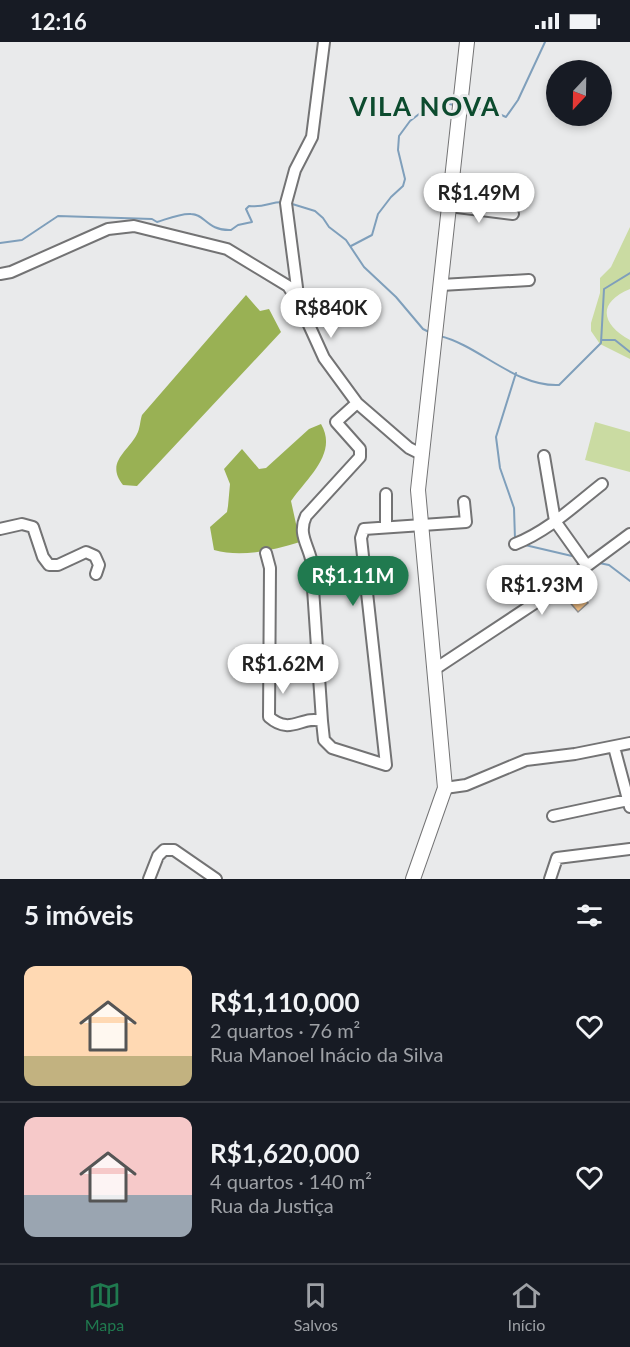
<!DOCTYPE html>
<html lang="pt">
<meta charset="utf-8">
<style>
:root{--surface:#171b24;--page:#242831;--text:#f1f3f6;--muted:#9ea1a6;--line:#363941;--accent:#207a4f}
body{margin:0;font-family:Lato,sans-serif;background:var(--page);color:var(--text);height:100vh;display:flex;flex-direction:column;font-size:22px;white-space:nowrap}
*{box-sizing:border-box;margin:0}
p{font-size:20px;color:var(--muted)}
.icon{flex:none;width:33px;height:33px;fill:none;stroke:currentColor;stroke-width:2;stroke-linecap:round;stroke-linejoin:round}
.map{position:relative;height:837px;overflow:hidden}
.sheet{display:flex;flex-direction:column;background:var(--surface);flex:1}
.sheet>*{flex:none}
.needle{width:39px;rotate:202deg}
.buttons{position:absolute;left:546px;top:18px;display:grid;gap:12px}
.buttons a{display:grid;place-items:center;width:66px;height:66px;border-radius:50%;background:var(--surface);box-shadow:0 3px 9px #0003;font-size:30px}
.price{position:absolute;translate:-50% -51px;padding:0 14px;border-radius:21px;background:#fff;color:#222;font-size:20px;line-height:39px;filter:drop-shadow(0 2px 3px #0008)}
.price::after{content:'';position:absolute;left:50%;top:36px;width:18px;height:14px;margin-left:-9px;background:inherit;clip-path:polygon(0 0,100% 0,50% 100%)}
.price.current{background:var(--accent);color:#fff}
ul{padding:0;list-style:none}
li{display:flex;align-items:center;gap:18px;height:150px;padding:0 24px}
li+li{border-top:2px solid var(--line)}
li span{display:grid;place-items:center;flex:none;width:168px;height:120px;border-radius:12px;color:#555}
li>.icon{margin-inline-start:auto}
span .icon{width:72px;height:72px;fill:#fffc;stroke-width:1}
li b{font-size:26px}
h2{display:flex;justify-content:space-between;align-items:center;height:72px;padding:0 24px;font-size:26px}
.status{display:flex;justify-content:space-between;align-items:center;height:42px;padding:0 30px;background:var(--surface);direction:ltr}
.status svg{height:16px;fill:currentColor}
.menu{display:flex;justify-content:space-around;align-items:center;height:84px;border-top:2px solid var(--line);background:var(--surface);font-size:16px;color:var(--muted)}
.menu a{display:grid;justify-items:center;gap:3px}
.menu .current{color:var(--accent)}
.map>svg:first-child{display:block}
.green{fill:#cadba2}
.forest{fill:#99b154}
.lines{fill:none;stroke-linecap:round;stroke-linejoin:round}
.stream{stroke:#7f9fbb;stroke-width:2}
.building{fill:#fac588;stroke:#929190;stroke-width:1.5}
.minor-casing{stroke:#737374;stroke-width:14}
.major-casing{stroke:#737374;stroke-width:16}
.minor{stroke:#fff;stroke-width:10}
.major{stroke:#fff;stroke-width:14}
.labels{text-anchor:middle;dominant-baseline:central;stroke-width:6;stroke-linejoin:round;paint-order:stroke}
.district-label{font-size:26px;font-weight:bold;letter-spacing:1.5px;fill:#0c4b2e;stroke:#e9eaeb}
</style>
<div class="status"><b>12:16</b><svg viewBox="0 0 49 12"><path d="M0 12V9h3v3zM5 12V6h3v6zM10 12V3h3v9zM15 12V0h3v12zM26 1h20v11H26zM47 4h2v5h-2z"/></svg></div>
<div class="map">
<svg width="630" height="837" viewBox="0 0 630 837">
<rect width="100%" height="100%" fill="#e9eaeb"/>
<path class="green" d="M630,185V247C596,261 602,283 630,298V317L600,302L591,289V281L600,251V236L611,225Z
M595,380L630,390V430L585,418Z"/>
<path class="forest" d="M246,253L260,269L269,267L281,290L137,444L123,443C105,420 128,410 137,392C140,387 140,379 142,373Z
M321,382C338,411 308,435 291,459L300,500C273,508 242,516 214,508L210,485L227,470L228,464L230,442L224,427L242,407L259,427L266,426L309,387Z"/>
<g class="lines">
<path class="stream" d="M466,65L492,69L506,75L518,58L545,0
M289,161L315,169L323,176L329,185L346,198L364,225L396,255L423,287L429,290
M0,201L22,198L58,174L152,177L157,180C167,177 181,171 191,172C205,172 207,189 231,188L238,183L252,180L246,167L249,164C266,166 268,160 283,160
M351,204L372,193L378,172L391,155L403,144L405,137L398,108L399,94L410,79L436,59L454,63
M440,294C480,304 515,345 559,343L601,301L604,247L630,231
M601,298H615L630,310
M515,497L514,466L500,426L496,395L516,331
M525,503L572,514
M599,521L609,523L630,539"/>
</g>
<path class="building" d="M577,548L588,561L578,570L567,557Z"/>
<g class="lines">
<g class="minor-casing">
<path id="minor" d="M324,0L312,95L295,128L286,161L299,261L324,316L357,361L409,406L421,412
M449,164L513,172
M0,232L11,230L108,187L134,184L227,207L288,244L297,258
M441,243L529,238
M544,414L555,479L587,524
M386,485V452
M0,487L22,482L33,485L43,515L49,523H58L86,510L95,514L99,523L96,532
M515,502C548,489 574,464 602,442
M266,511L270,526L269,675C291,694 301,673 322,679L324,698L332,706L386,723L361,496L364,487L466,480L464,460
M435,627L553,549L630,492
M322,679L311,517C307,501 298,491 306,474L360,415V407L336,380L357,361
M614,705L630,765
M445,746L466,743L526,718L575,712L630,701
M553,774L628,758
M149,837L158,814L164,808H174L216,837
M550,837L557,816L630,807"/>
</g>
<g class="major-casing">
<path id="major" d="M413,837L445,746L418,448L467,0"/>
</g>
<use href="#minor" class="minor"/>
<use href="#major" class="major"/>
</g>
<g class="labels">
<g class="district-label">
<text x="425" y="64">VILA NOVA</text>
</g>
</g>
</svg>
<div class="buttons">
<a><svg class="needle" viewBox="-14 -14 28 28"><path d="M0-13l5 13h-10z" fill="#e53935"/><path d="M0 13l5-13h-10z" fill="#9ea1a6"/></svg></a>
</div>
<b class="price" style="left:479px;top:182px">R$1.49M</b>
<b class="price" style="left:331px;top:297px">R$840K</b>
<b class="price current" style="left:353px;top:565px">R$1.11M</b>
<b class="price" style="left:542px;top:574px">R$1.93M</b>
<b class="price" style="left:283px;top:653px">R$1.62M</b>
</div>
<section class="sheet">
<h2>5 imóveis<svg class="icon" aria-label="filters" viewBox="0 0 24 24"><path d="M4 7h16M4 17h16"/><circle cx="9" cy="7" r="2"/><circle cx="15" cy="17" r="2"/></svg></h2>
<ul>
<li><span style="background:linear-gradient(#ffd9b3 75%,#c2b280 0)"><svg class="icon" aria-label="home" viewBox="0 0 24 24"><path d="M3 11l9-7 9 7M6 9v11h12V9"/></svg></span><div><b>R$1,110,000</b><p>2 quartos · 76 m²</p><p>Rua Manoel Inácio da Silva</p></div><svg class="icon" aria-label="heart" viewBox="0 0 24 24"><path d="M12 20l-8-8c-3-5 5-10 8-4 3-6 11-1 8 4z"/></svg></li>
<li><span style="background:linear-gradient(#f6c9c9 65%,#9aa5b1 0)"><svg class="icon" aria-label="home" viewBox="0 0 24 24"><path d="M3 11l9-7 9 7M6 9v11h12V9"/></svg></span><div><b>R$1,620,000</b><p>4 quartos · 140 m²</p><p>Rua da Justiça</p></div><svg class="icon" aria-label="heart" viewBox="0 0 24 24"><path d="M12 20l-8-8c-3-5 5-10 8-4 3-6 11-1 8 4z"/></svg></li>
</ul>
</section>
<nav class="menu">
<a class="current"><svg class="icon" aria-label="map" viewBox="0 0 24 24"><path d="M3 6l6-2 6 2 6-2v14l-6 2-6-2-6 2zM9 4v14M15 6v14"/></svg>Mapa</a>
<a><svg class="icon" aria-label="saved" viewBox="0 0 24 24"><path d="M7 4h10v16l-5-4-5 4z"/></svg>Salvos</a>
<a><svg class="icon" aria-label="home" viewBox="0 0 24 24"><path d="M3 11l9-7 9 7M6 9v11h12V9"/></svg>Início</a>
</nav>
